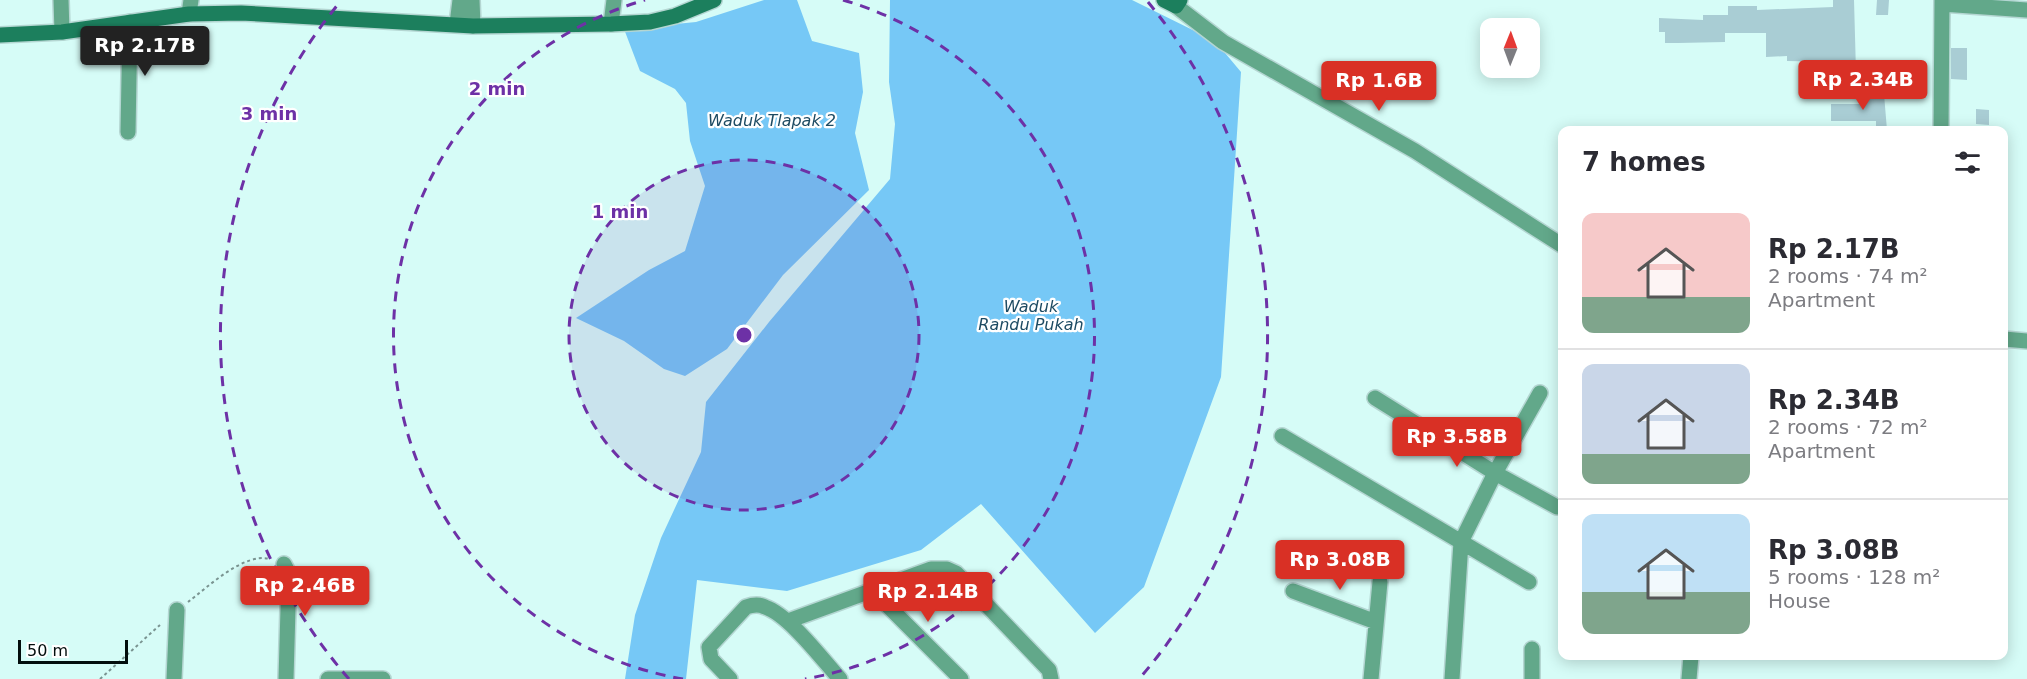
<!DOCTYPE html>
<meta charset="utf-8">
<style>
:root{--surface:#fff;--page:#f7f7f7;--text:#2b2b33;--muted:#7c7c81;--line:#e1e1e2;--accent:#d93025}
body{margin:0;font-family:"DejaVu Sans",sans-serif;background:var(--page);color:var(--text);height:100vh;display:flex;flex-direction:column;font-size:22px;white-space:nowrap}
*{box-sizing:border-box;margin:0}
p{font-size:20px;color:var(--muted)}
.icon{flex:none;width:33px;height:33px;fill:none;stroke:currentColor;stroke-width:2;stroke-linecap:round;stroke-linejoin:round}
.map{position:relative;flex:1;overflow:hidden}
.side{position:absolute;left:1558px;top:126px;width:450px;height:534px;display:flex;flex-direction:column;background:var(--surface);border-radius:12px;box-shadow:0 3px 15px #0003}
.side>*{flex:none}
.needle{width:39px;rotate:1deg}
.buttons{position:absolute;left:1480px;top:18px;display:grid;gap:12px}
.buttons a{display:grid;place-items:center;width:60px;height:60px;border-radius:12px;background:var(--surface);box-shadow:0 3px 15px #0003;font-size:30px}
.scale{position:absolute;left:18px;bottom:15px;width:110px;box-sizing:border-box;padding-left:6px;border:3px solid #030e0d;border-top:0;font-size:16px;line-height:21px;white-space:nowrap;color:#030e0d;-webkit-text-stroke:4px #fff;paint-order:stroke}
.price{position:absolute;translate:-50% -51px;padding:0 14px;border-radius:6px;background:var(--accent);color:#fff;font-size:20px;line-height:39px;filter:drop-shadow(0 2px 3px #0008)}
.price::after{content:'';position:absolute;left:50%;top:36px;width:18px;height:14px;margin-left:-9px;background:inherit;clip-path:polygon(0 0,100% 0,50% 100%)}
.price.active{background:#222;color:#fff}
ul{padding:0;list-style:none}
li{display:flex;align-items:center;gap:18px;height:150px;padding:0 24px}
li+li{border-top:2px solid var(--line)}
li span{display:grid;place-items:center;flex:none;width:168px;height:120px;border-radius:12px;color:#555}
li>.icon{margin-inline-start:auto}
span .icon{width:72px;height:72px;fill:#fffc;stroke-width:1}
li b{font-size:26px}
h2{display:flex;justify-content:space-between;align-items:center;height:72px;padding:0 24px;font-size:26px}
.map>svg:first-child{display:block}
.water{fill:#76c8f6}
.building{fill:#a9cdd4}
.lines{fill:none;stroke-linecap:round;stroke-linejoin:round}
.minor-casing{stroke:#b4d6d2;stroke-width:18}
.secondary-casing{stroke:#b4d6d2;stroke-width:18}
.path{stroke:#7a9491;stroke-width:2;stroke-dasharray:3 3;stroke-linecap:butt}
.minor{stroke:#62a88a;stroke-width:15}
.secondary{stroke:#1c7f5d;stroke-width:15}
.ring{fill:none;stroke:#6d31a6;stroke-width:3;stroke-dasharray:10 8}
.labels{text-anchor:middle;dominant-baseline:central;stroke-width:4.5;stroke-linejoin:round;paint-order:stroke}
.water-label{font-size:16px;font-style:italic;fill:#1d4b63;stroke:#fff}
.centre{fill:#6d31a6;stroke:#fff;stroke-width:3}
.ring-label{font-size:18px;text-anchor:middle;font-weight:bold;fill:#6d31a6;stroke:#fff;stroke-width:4.5;stroke-linejoin:round;paint-order:stroke}
</style>
<div class="map">
<svg width="2027" height="679" viewBox="0 0 2027 679">
<rect width="100%" height="100%" fill="#d6fcf7"/>
<path class="water" d="M764,0H797L812,41L859,53L863,92L855,133L869,190L783,275L727,349L685,376L664,369L624,341L576,318L649,270L685,251L705,186L690,141L686,103L675,89L640,71L624,29L696,22Z
M890,0H1132L1215,41L1241,72L1221,377L1144,587L1095,633L981,504L921,550L787,591L697,580L686,679H625L635,615L661,538L701,452L706,402L769,322L890,179L895,124L889,82Z"/>
<path class="building" d="M1833,0H1854L1856,72L1835,73V62L1787,61V56L1766,57V33H1725V42L1678,43H1665V32H1659V18L1703,20V15H1728V6H1757V10L1833,7Z
M1877,0H1889L1888,15H1876Z
M1951,48H1967V80L1951,79Z
M1862,94H1884L1887,130H1876V121H1831V104H1862Z
M1976,109L1989,110V125L1976,124Z"/>
<g class="lines">
<g class="minor-casing">
<path id="minor" d="M61,0L62,32
M472,0L473,26
M1942,4L2027,10
M1176,6L1223,42L1415,151L1563,246
M189,14L191,0
M457,24L460,0
M611,24L614,0
M1941,130L1942,0
M128,132L130,22
M2004,339L2027,341
M1375,398L1495,473L1557,507
M1282,436L1529,582
M284,564L289,574L286,679
M872,590L961,679
M1293,591L1376,622
M788,621L931,569H947L956,573L1049,670L1051,679
M174,679L177,610
M328,679H383
M730,679L711,659L709,647L746,607C752,605 759,604 765,607C789,615 822,659 840,679
M1371,679L1380,582
M1452,679L1461,542L1495,473L1540,393
M1532,679V649
M1689,679L1691,656"/>
</g>
<g class="secondary-casing">
<path id="secondary" d="M1164,0L1176,6L1180,0
M0,35L62,32L189,14L241,13L473,26L611,24L650,22L675,16L714,0"/>
</g>
<path class="path" d="M188,602C208,587 244,552 270,559
M100,679L160,625"/>
<use href="#minor" class="minor"/>
<use href="#secondary" class="secondary"/>
</g>
<circle cx="744" cy="335" r="175" fill="#6d31a6" fill-opacity=".12"/>
<g class="ring">
<circle cx="744" cy="335" r="175"/>
<path d="M683 679A349 349 0 0 1 645 0M843 0A349 349 0 0 1 805 679"/>
<path d="M349 679A524 524 0 0 1 340 2M1148 2A524 524 0 0 1 1139 679"/>
</g>
<g class="labels">
<g class="water-label">
<text x="772" y="120">Waduk Tlapak 2</text>
<text x="1031" y="306">Waduk<tspan x="1031" dy="18">Randu Pukah</tspan></text>
</g>
</g>
<circle cx="744" cy="335" r="9" class="centre"/>
<g class="ring-label">
<text x="497" y="95">2 min</text>
<text x="269" y="120">3 min</text>
<text x="620" y="218">1 min</text>
</g>
</svg>
<div class="buttons">
<a><svg class="needle" viewBox="-14 -14 28 28"><path d="M0-13l5 13h-10z" fill="#e53935"/><path d="M0 13l5-13h-10z" fill="#7c7c81"/></svg></a>
</div>
<div class="scale">50 m</div>
<b class="price active" style="left:145px;top:77px">Rp 2.17B</b>
<b class="price" style="left:1863px;top:111px">Rp 2.34B</b>
<b class="price" style="left:1379px;top:112px">Rp 1.6B</b>
<b class="price" style="left:1457px;top:468px">Rp 3.58B</b>
<b class="price" style="left:1340px;top:591px">Rp 3.08B</b>
<b class="price" style="left:305px;top:617px">Rp 2.46B</b>
<b class="price" style="left:928px;top:623px">Rp 2.14B</b>
<section class="side">
<h2>7 homes<svg class="icon" aria-label="filters" viewBox="0 0 24 24"><path d="M4 7h16M4 17h16"/><circle cx="9" cy="7" r="2"/><circle cx="15" cy="17" r="2"/></svg></h2>
<ul>
<li><span style="background:linear-gradient(#f6c9c9 70%,#7fa58c 0)"><svg class="icon" aria-label="home" viewBox="0 0 24 24"><path d="M3 11l9-7 9 7M6 9v11h12V9"/></svg></span><div><b>Rp 2.17B</b><p>2 rooms · 74 m²</p><p>Apartment</p></div></li>
<li><span style="background:linear-gradient(#c9d6e8 75%,#7fa58c 0)"><svg class="icon" aria-label="home" viewBox="0 0 24 24"><path d="M3 11l9-7 9 7M6 9v11h12V9"/></svg></span><div><b>Rp 2.34B</b><p>2 rooms · 72 m²</p><p>Apartment</p></div></li>
<li><span style="background:linear-gradient(#bfe0f5 65%,#7fa58c 0)"><svg class="icon" aria-label="home" viewBox="0 0 24 24"><path d="M3 11l9-7 9 7M6 9v11h12V9"/></svg></span><div><b>Rp 3.08B</b><p>5 rooms · 128 m²</p><p>House</p></div></li>
</ul>
</section>
</div>
